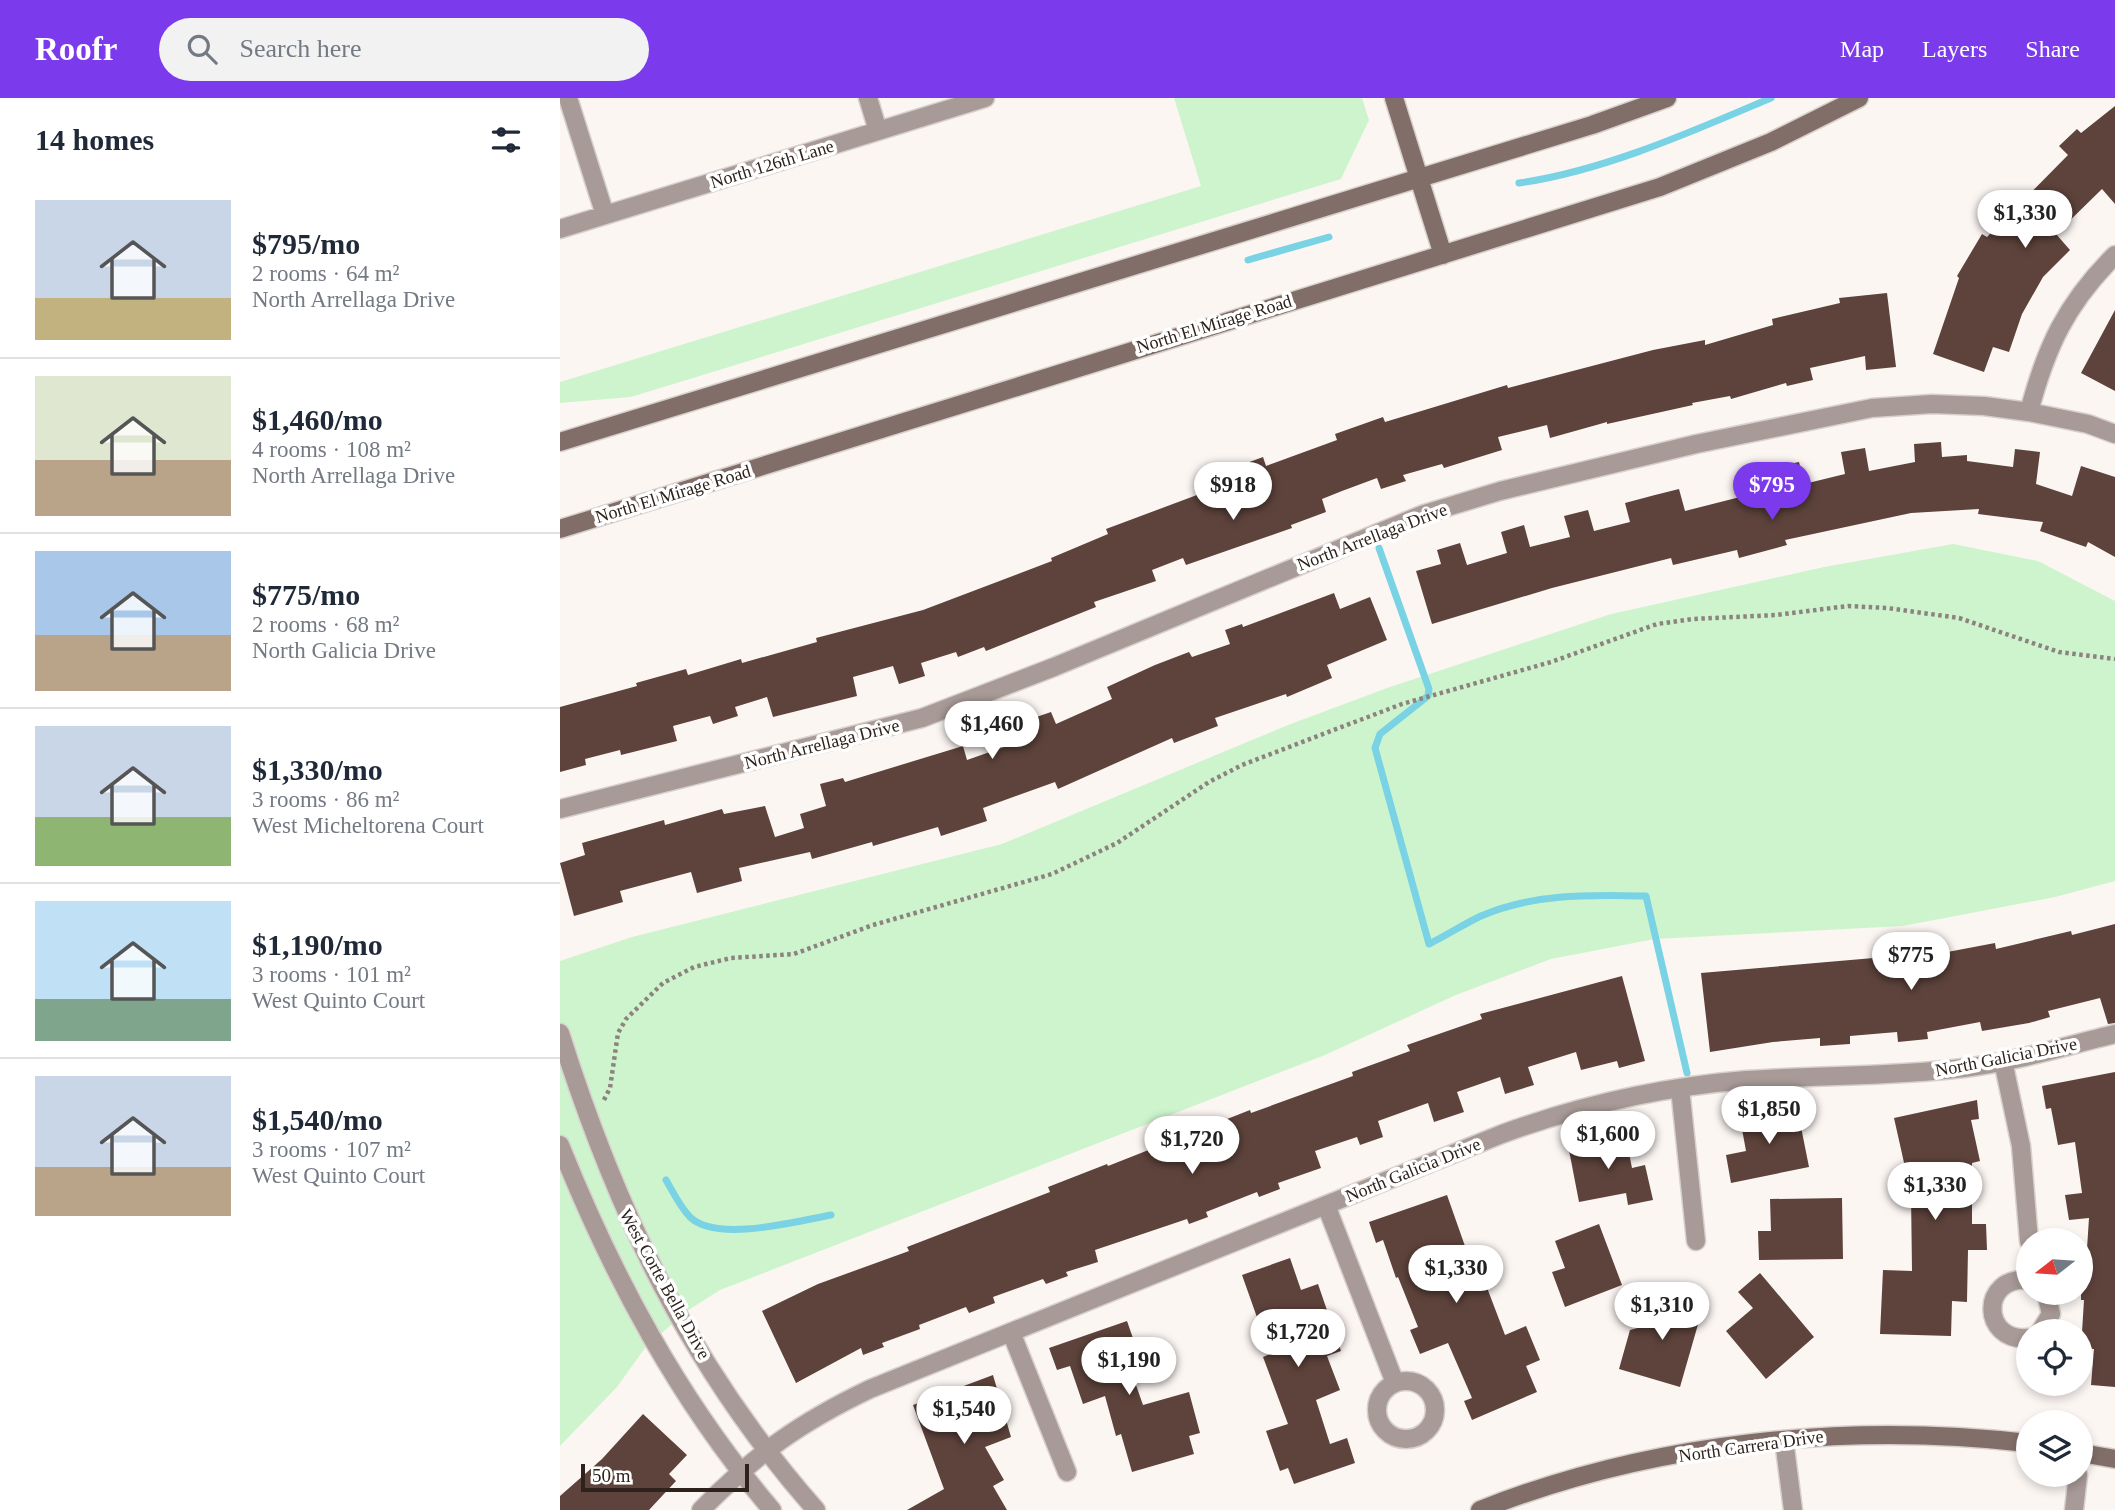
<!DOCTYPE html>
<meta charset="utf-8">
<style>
:root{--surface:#fff;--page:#f2f2f3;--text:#1f2937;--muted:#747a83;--line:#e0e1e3;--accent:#7c3aed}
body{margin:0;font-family:"Times New Roman",serif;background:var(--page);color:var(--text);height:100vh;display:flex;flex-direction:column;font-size:26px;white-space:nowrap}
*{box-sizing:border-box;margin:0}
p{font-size:23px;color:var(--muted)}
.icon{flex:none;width:38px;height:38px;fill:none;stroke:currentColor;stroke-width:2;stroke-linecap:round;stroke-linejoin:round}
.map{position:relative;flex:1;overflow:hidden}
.drawer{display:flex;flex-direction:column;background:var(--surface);width:560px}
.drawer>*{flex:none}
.needle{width:46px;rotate:253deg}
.controls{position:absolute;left:1456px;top:1130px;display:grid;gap:14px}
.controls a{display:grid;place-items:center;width:77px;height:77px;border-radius:50%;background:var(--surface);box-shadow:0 4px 10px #0003;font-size:35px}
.scale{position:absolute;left:21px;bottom:18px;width:168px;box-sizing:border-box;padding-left:7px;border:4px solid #2d221c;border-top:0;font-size:19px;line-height:24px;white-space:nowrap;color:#2d221c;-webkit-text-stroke:5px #fff;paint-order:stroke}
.price{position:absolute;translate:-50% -60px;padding:0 16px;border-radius:24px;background:#fff;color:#222;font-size:23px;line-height:46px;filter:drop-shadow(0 2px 4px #0008)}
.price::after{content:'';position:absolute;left:50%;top:42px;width:21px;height:16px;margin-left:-10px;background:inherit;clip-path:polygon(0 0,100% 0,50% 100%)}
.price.selected{background:var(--accent);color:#fff}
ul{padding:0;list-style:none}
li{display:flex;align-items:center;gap:21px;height:175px;padding:0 35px}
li+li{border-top:2px solid var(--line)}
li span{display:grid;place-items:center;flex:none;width:196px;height:140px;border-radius:0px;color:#555}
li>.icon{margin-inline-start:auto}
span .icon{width:84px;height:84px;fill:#fffc;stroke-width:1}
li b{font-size:30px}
h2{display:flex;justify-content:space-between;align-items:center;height:84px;padding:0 35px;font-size:30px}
header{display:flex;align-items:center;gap:42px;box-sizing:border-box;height:98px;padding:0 35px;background:var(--accent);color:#fff}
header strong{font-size:33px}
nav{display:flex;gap:38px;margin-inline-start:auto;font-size:24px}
.search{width:490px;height:63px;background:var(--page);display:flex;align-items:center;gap:18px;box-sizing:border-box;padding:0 24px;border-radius:38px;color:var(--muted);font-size:26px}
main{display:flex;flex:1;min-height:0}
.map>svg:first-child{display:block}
.green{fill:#cef4cd}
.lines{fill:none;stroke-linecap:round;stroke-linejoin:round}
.stream{stroke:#79d3e4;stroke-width:7}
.building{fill:#5d433b}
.street-casing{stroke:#d7d0cc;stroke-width:21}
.secondary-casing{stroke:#d7d0cc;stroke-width:21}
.path{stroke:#8c837f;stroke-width:4.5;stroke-dasharray:3.5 3.5;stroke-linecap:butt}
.street{stroke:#a89a96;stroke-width:18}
.secondary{stroke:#816e68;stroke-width:18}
.labels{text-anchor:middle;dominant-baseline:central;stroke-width:7;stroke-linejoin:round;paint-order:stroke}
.street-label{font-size:18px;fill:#2d221c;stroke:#fff}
</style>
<header>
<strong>Roofr</strong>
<div class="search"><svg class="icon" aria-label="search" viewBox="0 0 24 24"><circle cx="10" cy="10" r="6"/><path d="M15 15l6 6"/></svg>Search here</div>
<nav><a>Map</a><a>Layers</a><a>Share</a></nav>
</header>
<main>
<section class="drawer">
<h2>14 homes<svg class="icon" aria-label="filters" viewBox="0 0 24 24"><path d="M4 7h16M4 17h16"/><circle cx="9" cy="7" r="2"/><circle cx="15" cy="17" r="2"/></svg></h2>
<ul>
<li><span style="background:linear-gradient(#c9d6e8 70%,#c2b280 0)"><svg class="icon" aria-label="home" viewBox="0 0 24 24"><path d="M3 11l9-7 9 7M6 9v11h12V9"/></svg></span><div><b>$795/mo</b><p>2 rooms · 64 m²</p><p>North Arrellaga Drive</p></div></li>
<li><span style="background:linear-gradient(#dfe7d0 60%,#b9a48a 0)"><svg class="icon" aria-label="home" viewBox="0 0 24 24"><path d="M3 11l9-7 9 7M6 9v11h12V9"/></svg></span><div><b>$1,460/mo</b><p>4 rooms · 108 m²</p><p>North Arrellaga Drive</p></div></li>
<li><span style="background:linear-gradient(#a9c7e8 60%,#b9a48a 0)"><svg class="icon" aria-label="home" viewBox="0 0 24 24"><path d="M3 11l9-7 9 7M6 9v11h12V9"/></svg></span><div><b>$775/mo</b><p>2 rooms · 68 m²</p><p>North Galicia Drive</p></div></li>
<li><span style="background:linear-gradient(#c9d6e8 65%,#8fb573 0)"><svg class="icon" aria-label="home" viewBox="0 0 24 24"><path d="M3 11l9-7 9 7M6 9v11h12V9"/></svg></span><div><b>$1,330/mo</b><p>3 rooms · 86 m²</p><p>West Micheltorena Court</p></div></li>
<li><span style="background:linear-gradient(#bfe0f5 70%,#7fa58c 0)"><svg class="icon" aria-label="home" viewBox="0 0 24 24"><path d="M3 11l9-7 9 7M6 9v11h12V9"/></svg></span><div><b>$1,190/mo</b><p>3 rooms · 101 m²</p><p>West Quinto Court</p></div></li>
<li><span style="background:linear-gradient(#c9d6e8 65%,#b9a48a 0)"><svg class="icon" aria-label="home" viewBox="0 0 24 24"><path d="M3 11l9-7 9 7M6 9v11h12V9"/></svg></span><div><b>$1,540/mo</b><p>3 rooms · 107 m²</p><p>West Quinto Court</p></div></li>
</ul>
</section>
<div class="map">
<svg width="1555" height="1412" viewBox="0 0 1555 1412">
<rect width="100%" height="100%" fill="#fcf6f3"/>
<path class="green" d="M614,0H802L809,22L781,81L71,299L0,305V284L641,88Z
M1393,446L1478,463L1555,503V783L1495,799L1343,828L1095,841L991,861L896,897L765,957L160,1192L127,1213L85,1250L57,1289L0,1348V863L72,839L442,746L728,627L827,590L1051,516L1264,469Z"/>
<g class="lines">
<path class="stream" d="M959,85C1044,73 1133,33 1211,0
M688,162L769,139
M819,450L869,591L868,598L820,636L815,650L869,846C887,837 904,826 921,818C974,795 1030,797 1086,798L1127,975
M106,1082C113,1094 120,1109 130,1119C156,1145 238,1123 271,1117"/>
</g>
<path class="building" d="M1555,8V106L1542,91L1496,136L1510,152L1483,179L1462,216L1449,254L1433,249L1424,274L1373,256L1399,180L1397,178L1422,136L1427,139L1508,57L1499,48L1517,31L1521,35Z
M1327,195L1336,269L1306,272L1305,258L1250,270L1253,282L1227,288L1226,285L1171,301L1170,298L1132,305L1133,307L1047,326V324L990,340L987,327L938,339L942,352L884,370L882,366L843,377L846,383L821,391L817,380L782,393L762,401L766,414L731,427L732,430L626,467L623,460L592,472L596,483L534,504L536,509L426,553L424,549L398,559L396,554L361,565L365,578L339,586L333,568L293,579L297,598L213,619L207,599L175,609L178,618L153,626L150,618L113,628L117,643L61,657L60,652L25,661L26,667L0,674V609L77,588L76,585L126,571L128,577L181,561L182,565L257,544L256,540L363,512L492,463L491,460L548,436L546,431L661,388L657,376L703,359L706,368L777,342L775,336L823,319L825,324L947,287L948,290L1093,252L1145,242V247L1213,227L1212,221L1280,205L1279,200Z
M1555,212V293L1521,275Z
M1381,344L1382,359L1407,357V363L1453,369L1455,351L1480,354L1476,386L1512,398L1521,368L1555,379V459L1528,444L1526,449L1480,433L1483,424L1418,416L1419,411L1351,415L1225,442L1227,447L1179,460L1177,452L1113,467L1111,460L992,490L872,526L856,473L881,466L877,452L900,445L907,467L947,455L941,434L964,427L970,449L1010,439L1004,418L1028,412L1034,433L1070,424L1065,405L1095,397L1119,391L1125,413L1184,398L1178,378L1206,371L1239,364L1244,386L1285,376L1281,354L1305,350L1309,373L1355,364L1354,346Z
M774,495L780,511L810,499L827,542L767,567L772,580L727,599L726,596L655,620L658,628L614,645L612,640L498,691L495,684L423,710L427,723L381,738L378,729L313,748L312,744L252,761L250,754L179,770L182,783L137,795L131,774L60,793L63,804L14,818L0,765L25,757L22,745L104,722L105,727L162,711L164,716L205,708L215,739L244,730L240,716L266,708L260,686L283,680L285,684L403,648L407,662L444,649L438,632L491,614L496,626L552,601L547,589L595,567L629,554L632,559L670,546L665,532L682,526L683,529Z
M1555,826V925L1548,926L1540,900L1488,913L1490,919L1469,925L1422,933L1420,924L1367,934L1368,941L1338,944L1337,934L1290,938V946L1260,948V940L1213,944L1150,954L1141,875L1360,856L1361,859L1435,845L1436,851L1511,833L1512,837Z
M1062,878L1085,963L1059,970L1057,963L1021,972L1016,954L968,969L974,987L945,996L940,979L897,994L904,1014L874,1024L868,1005L818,1023L823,1039L800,1047L797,1039L755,1053L761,1070L718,1085L720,1091L699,1099L697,1094L646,1114L648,1119L629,1126L627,1121L535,1152L538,1164L506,1174L508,1178L486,1186L483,1181L433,1199L435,1205L409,1215L406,1209L359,1227L360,1231L322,1245L324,1249L303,1257L301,1250L236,1285L202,1213L258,1186L349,1153L347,1149L490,1094L488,1089L547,1066L548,1068L690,1012L691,1015L793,978L792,974L850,953L847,947L922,921L920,916Z
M1555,974V1289L1531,1287L1534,1251L1521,1250L1524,1202H1521V1181H1525L1529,1120L1509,1122L1505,1097L1522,1095L1515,1044L1498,1047L1491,1010L1486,1011L1482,988Z
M1417,1002L1419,1021L1411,1022L1420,1063L1412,1065V1126H1426L1427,1152H1408L1407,1204L1392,1203L1391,1238L1320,1236L1323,1172L1352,1173L1351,1096L1334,1020Z
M1237,1009L1249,1069L1171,1085L1166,1057L1186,1053L1180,1020Z
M1065,1035L1072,1070L1085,1067L1093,1102L1068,1107L1066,1095L1019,1104L1008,1047Z
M887,1097L912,1168L918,1166L945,1237L966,1228L980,1262L966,1268L977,1294L912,1322L904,1303L912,1300L888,1245L860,1256L850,1232L858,1229L838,1179L836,1180L823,1142L816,1145L809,1124Z
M1282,1100L1283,1161L1199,1162L1198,1133H1211L1210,1101Z
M1039,1126L1062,1187L1005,1209L992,1174L1005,1170L995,1143Z
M730,1160L741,1192L758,1186L781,1253L767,1258L780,1292L756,1302L770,1346L787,1340L795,1365L734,1386L728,1370L720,1373L706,1333L728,1326L703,1259L710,1256L682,1177Z
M1200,1175L1254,1239L1206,1281L1166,1233L1193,1210L1178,1194Z
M1086,1190L1113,1198L1110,1206L1141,1216L1120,1289L1059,1271L1070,1232L1093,1226Z
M567,1223L582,1266L570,1270L583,1307L629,1294L640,1335L629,1338L634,1356L572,1374L561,1336L556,1338L545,1298L523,1306L510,1268L497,1272L489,1250Z
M433,1277L451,1339L425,1349L444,1382L433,1388L447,1412H347L384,1391L353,1307Z
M83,1316L127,1357L109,1376L116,1383L89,1412H0V1398L42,1361Z"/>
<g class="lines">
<g class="street-casing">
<path id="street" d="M8,0L45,117
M308,0L318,33
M0,131L425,0
M1469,314C1486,249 1506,206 1555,157
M0,711L362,620L494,569L864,416L940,393L1136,346L1312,310L1372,306L1424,308L1469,314L1528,326L1555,336
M0,935C57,1115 130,1269 256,1412
M1443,963L1461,1048L1469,1143
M1120,990L1136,1143
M0,1047C53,1179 119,1303 212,1412
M766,1107L835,1285
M1468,1182C1420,1178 1421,1244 1468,1240
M451,1234L507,1374
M1480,1234L1491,1216L1486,1195
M817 1312a29 29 0 1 1 58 0a29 29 0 1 1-58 0Z
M1224,1342L1233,1412
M141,1412C196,1356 239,1325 310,1291L942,1036C1021,1007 1101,989 1186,982C1258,977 1331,979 1404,970C1455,964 1505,948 1555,936
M1514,1412L1518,1377"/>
</g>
<g class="secondary-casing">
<path id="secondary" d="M834,0L883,157
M0,344L1032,27L1107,0
M0,431L1100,89L1211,44L1299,0
M1521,1355L1555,1361
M920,1412C1092,1344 1286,1324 1468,1345"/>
</g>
<path class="path" d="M44,1002L50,990L58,935L66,921L103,885L134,869L171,860L234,856L313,827L492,776L557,745L649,684L682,667L842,606L991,564L1097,526L1133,521L1216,517L1288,508L1327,510L1399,520L1499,554L1555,561"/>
<use href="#street" class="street"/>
<use href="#secondary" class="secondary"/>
</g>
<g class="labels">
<g class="street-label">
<text transform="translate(212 66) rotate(-17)">North 126th Lane</text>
<text transform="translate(654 226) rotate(-17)">North El Mirage Road</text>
<text transform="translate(113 396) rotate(-17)">North El Mirage Road</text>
<text transform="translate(812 439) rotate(-21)">North Arrellaga Drive</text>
<text transform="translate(262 646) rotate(-14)">North Arrellaga Drive</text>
<text transform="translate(1446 959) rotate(-11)">North Galicia Drive</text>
<text transform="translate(853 1072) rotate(-22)">North Galicia Drive</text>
<text transform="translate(105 1186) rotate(61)">West Corte Bella Drive</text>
<text transform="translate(1191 1348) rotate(-8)">North Carrera Drive</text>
</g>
</g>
</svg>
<div class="controls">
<a><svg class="needle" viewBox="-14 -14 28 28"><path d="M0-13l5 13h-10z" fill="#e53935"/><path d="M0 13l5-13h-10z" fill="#747a83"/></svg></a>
<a><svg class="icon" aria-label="locate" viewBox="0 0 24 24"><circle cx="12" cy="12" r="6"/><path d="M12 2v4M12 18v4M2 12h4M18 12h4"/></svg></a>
<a><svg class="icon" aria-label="layers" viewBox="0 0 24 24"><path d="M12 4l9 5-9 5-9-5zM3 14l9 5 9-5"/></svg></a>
</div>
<div class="scale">50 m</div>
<b class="price" style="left:1465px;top:152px">$1,330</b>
<b class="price" style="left:673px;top:424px">$918</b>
<b class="price selected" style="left:1212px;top:424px">$795</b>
<b class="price" style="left:432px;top:663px">$1,460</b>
<b class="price" style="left:1351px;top:894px">$775</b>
<b class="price" style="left:1209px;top:1048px">$1,850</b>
<b class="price" style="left:1048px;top:1073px">$1,600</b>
<b class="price" style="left:632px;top:1078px">$1,720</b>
<b class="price" style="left:1375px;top:1124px">$1,330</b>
<b class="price" style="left:896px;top:1207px">$1,330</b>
<b class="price" style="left:1102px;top:1244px">$1,310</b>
<b class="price" style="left:738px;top:1271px">$1,720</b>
<b class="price" style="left:569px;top:1299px">$1,190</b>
<b class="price" style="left:404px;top:1348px">$1,540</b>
</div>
</main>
